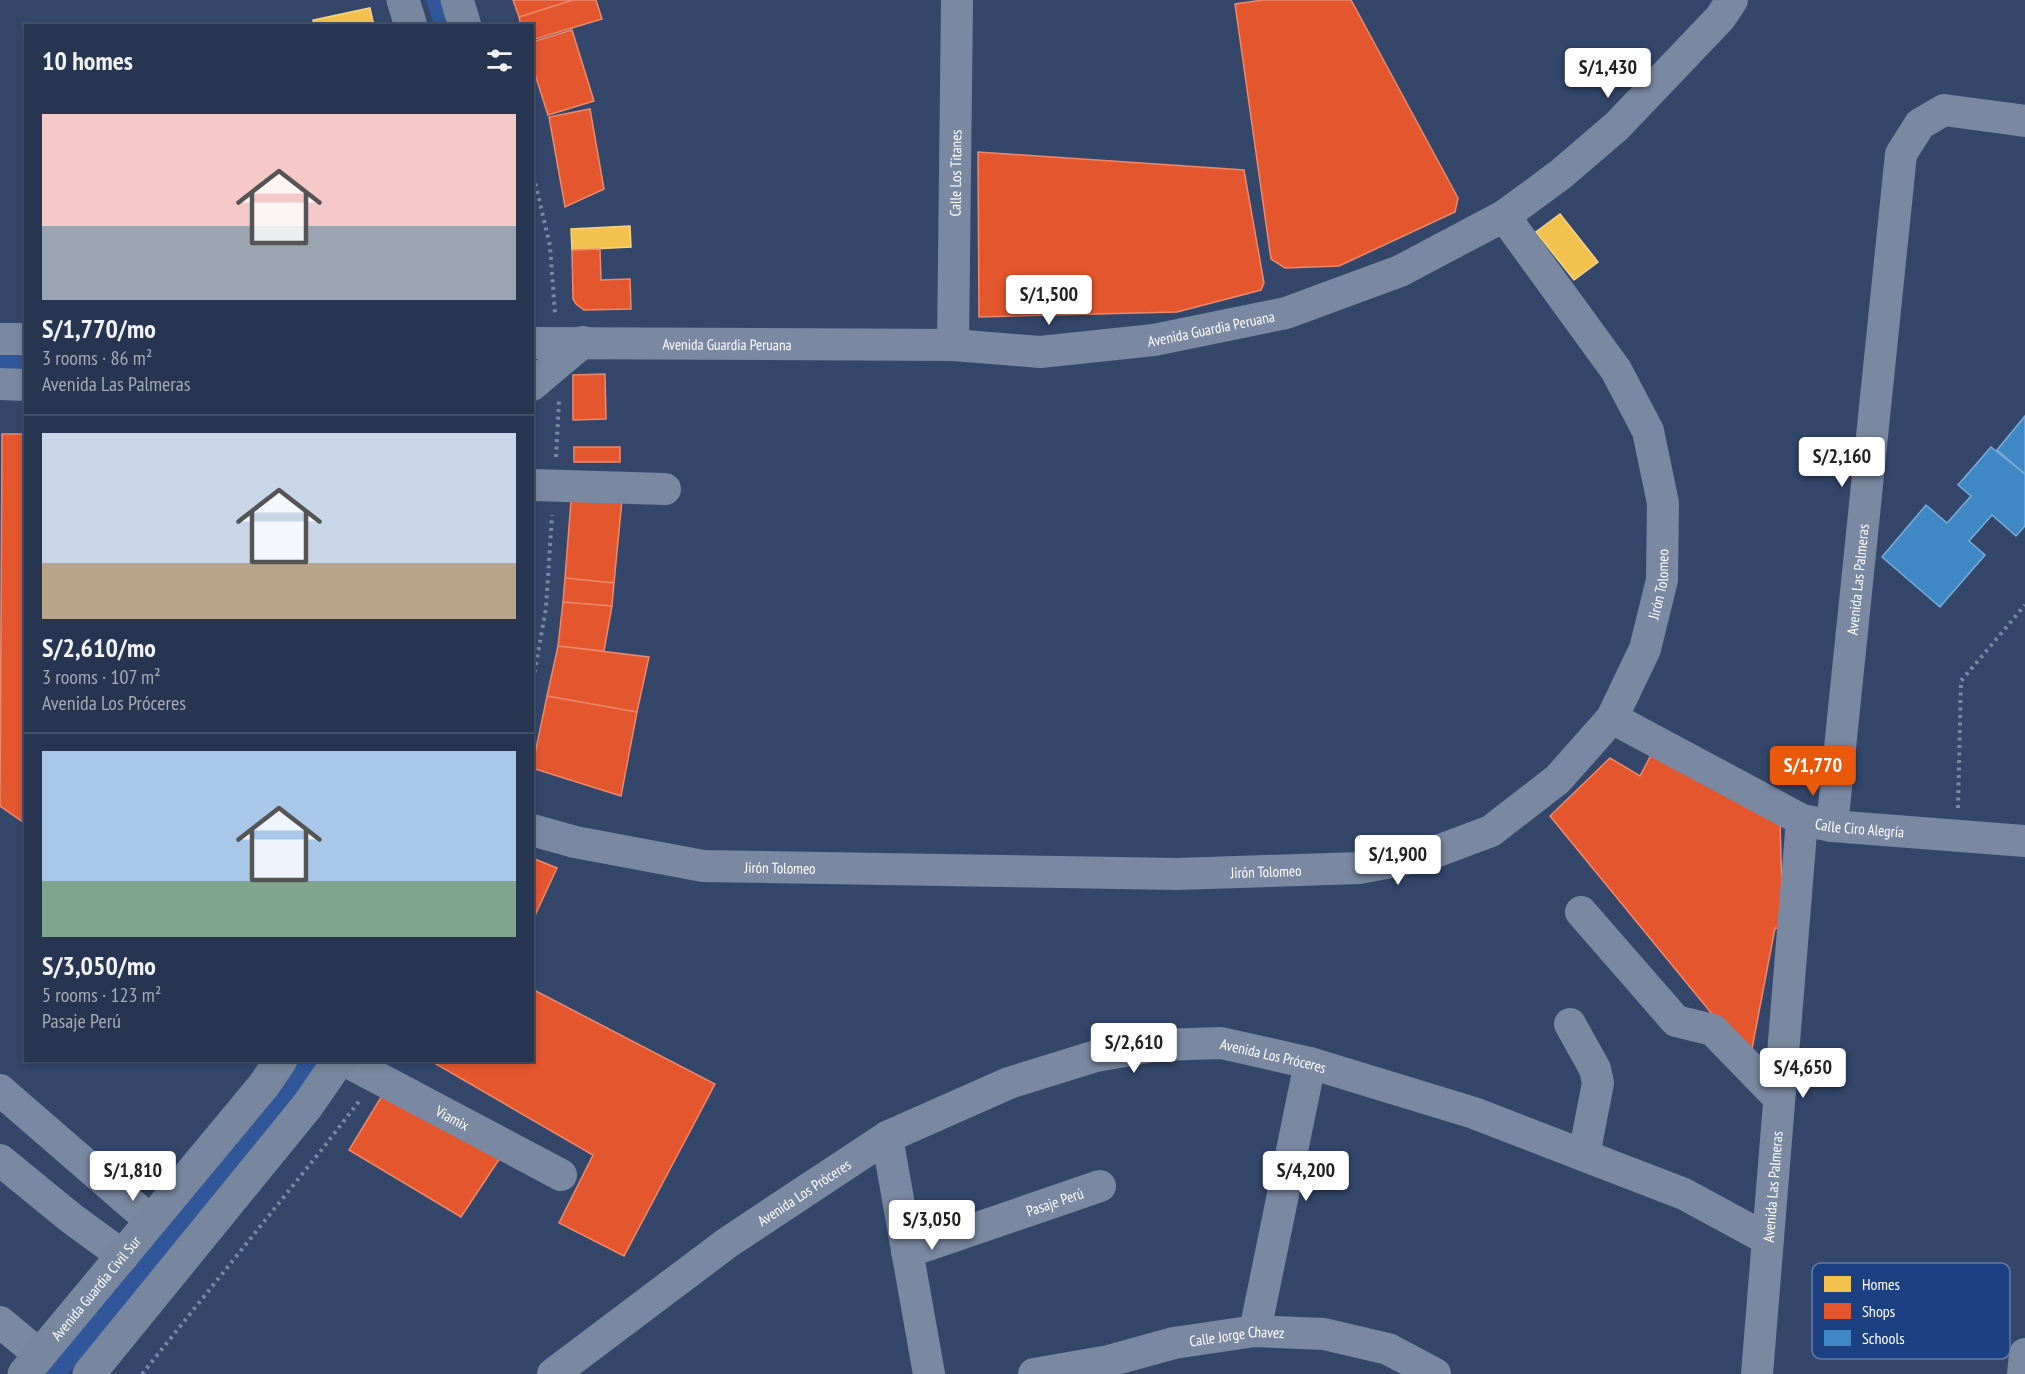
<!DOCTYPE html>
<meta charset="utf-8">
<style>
:root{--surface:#273550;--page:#2f3d57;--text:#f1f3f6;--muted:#a4abb7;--line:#435067;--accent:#ea580c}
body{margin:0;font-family:"PT Sans Narrow",sans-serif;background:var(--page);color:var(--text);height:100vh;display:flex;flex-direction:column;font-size:22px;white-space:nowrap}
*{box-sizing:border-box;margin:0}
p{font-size:20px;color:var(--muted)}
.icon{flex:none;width:33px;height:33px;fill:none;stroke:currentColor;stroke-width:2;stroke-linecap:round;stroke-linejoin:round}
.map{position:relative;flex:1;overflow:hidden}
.sheet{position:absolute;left:24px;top:24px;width:510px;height:1038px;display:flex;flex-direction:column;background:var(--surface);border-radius:0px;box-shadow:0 3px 9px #0003,0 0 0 2px var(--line)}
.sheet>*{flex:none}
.price{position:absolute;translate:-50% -51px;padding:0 14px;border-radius:6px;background:#fff;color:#222;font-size:20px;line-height:39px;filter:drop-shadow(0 2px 3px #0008)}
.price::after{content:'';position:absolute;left:50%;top:36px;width:18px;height:14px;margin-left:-9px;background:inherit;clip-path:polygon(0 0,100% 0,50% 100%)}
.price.active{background:var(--accent);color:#fff}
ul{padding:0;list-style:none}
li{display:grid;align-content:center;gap:12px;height:318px;padding:0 18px}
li+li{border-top:2px solid var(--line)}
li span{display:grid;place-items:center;height:186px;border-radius:0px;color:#555}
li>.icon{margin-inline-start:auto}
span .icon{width:108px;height:108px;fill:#fffc;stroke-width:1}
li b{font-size:26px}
h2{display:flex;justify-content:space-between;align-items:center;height:72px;padding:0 18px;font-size:26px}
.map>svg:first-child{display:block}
.green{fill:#31579a}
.homes{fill:#f2c14e;stroke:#f6d483;stroke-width:1.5}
.shops{fill:#e4572e;stroke:#ec896d;stroke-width:1.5}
.schools{fill:#3f88c5;stroke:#79acd6;stroke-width:1.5}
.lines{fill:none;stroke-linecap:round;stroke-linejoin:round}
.path{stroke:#7a88a1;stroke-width:4;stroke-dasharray:3 4.5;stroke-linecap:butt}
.minor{stroke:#7a88a1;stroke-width:32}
.major{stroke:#78879f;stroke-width:33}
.labels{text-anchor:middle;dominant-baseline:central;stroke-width:6;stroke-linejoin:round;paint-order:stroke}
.street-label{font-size:15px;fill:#fff;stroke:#1d4082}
.key{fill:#1d4082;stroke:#6179a8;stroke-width:1.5}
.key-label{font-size:16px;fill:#fff}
</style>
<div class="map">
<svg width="2025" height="1374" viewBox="0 0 2025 1374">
<rect width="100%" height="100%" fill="#34476b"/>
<path class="green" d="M426,0H447L456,25H434Z
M0,354H25V372H0Z
M299,1061H320L312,1074L68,1374H41Z"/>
<path class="homes" d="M370,8L374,26H314L313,20Z
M1560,214L1598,262L1574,280L1536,232Z
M630,226L631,247L572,250L571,229Z"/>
<path class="shops" d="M513,0H573L519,17Z
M573,0H596L602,19L532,40V26H521L519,17Z
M1263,0H1351L1458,198L1455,212L1339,266L1285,268L1271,259L1235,4Z
M572,30L594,101L548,115L532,65V42Z
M590,109L604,189L565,207L549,117Z
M978,152L1244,170L1264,283L1261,290L1177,312L979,317Z
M600,249L601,280L630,279L631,309L584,310L576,304L573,299L572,250Z
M605,374L606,419L573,420V375Z
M2,434H26V824L0,806Z
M574,447H620V462H574Z
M622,500L614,583L565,578L571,501Z
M565,578L614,583L612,606L563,602Z
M563,602L612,606L604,651L558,646Z
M558,646L649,657L637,712L547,696Z
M547,696L637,712L621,796L532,768Z
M1651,755L1780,823L1783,929L1775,928L1751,1054L1744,1053L1550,816L1610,758L1640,776Z
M532,858L557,868L532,922Z
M532,989L715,1084L624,1256L559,1223L593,1155L429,1060H532Z
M383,1094L500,1158L461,1217L349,1150Z"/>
<path class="schools" d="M2025,416V474L1997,450Z
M1991,447L2025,474V526L2016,536L1992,515L1969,541L1985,555L1940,607L1882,557L1926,505L1947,523L1971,496L1958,485Z"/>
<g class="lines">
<path class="path" d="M532,169L550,246L555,313
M556,457L559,401
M532,687L546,608L552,515
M1958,808L1961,681L2025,605
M142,1374L327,1143L360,1100"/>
<g class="minor">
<path d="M0,339H26"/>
<path id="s1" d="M532,343L953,345L1040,352L1154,340L1286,313L1400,271L1504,216L1561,174L1617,126L1720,18L1732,0"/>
<path id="s2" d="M953,345L957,0"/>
<path d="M0,384L26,385"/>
<path d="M532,385L583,342"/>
<path d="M532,485L665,489"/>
<path id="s3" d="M1612,718L1802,820L1832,826L2025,841"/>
<path id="s4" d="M1832,826L1901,154L1920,124L1944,110L2025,121"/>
<path id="s5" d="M532,830L575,842L703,866L1177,874L1359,868L1427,855L1491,831L1558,779L1612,718L1645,649L1662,580L1663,503L1648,431L1616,370L1504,216"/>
<path d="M1581,912L1676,1021L1713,1030L1779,1098"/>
<path d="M1570,1024L1595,1069L1598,1083L1584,1155"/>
<path id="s6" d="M344,1060L561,1175"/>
<path d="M0,1090L151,1221"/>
<path d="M887,1137L929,1374"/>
<path d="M0,1160L71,1218L123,1256"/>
<path id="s7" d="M907,1252L1100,1186"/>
<path d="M0,1322L40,1355"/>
<path d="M1255,1331L1310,1063"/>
<path id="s8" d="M553,1374L727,1243L887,1137L1009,1083L1096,1056L1159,1045L1221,1043L1310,1063L1474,1113L1684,1194L1767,1239"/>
<path id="s9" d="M1034,1374L1109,1361L1174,1343L1255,1331L1324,1334L1388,1349L1435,1374"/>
<path id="s10" d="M1757,1374L1802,820"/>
<path d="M2023,1374L2025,1354"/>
</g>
<g class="major">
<path d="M403,0L411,26"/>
<path d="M457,0L465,26"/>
<path id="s11" d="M24,1374L264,1085L281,1060"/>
<path d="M89,1374L308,1105L339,1060"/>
</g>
</g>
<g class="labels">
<g class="street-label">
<text stroke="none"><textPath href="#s2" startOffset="172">Calle Los Titanes</textPath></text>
<text stroke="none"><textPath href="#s1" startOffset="681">Avenida Guardia Peruana</textPath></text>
<text stroke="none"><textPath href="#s1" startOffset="195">Avenida Guardia Peruana</textPath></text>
<text stroke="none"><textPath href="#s4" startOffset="248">Avenida Las Palmeras</textPath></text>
<text stroke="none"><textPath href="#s5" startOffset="1278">Jirón Tolomeo</textPath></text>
<text stroke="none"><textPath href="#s3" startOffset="274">Calle Ciro Alegría</textPath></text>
<text stroke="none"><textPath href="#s5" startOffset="252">Jirón Tolomeo</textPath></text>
<text stroke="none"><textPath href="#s5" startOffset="738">Jirón Tolomeo</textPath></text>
<text stroke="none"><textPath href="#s8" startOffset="814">Avenida Los Próceres</textPath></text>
<text stroke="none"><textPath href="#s6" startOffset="123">Viamix</textPath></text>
<text stroke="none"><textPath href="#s10" startOffset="188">Avenida Las Palmeras</textPath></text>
<text stroke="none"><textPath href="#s8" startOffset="310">Avenida Los Próceres</textPath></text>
<text stroke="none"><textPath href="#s7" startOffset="156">Pasaje Perú</textPath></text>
<text stroke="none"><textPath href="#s11" startOffset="112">Avenida Guardia Civil Sur</textPath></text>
<text stroke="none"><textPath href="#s9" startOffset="207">Calle Jorge Chavez</textPath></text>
</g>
</g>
<rect x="1812" y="1263" width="198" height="96" rx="9" class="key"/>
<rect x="1824" y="1276" width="27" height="16" fill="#f2c14e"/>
<rect x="1824" y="1303" width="27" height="16" fill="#e4572e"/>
<rect x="1824" y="1330" width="27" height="16" fill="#3f88c5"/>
<g class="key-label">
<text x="1862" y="1290">Homes</text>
<text x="1862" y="1317">Shops</text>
<text x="1862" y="1344">Schools</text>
</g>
</svg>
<b class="price" style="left:1608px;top:99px">S/1,430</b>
<b class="price" style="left:1049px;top:326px">S/1,500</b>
<b class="price" style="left:1842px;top:488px">S/2,160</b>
<b class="price active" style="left:1813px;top:797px">S/1,770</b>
<b class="price" style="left:1398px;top:886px">S/1,900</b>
<b class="price" style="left:1134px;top:1074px">S/2,610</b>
<b class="price" style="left:1803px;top:1099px">S/4,650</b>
<b class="price" style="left:133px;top:1202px">S/1,810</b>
<b class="price" style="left:1306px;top:1202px">S/4,200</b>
<b class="price" style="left:932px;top:1251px">S/3,050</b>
<section class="sheet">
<h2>10 homes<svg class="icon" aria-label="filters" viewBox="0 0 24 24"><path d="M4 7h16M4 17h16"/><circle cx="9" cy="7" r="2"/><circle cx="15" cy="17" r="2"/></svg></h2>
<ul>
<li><span style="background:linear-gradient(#f6c9c9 60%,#9aa5b1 0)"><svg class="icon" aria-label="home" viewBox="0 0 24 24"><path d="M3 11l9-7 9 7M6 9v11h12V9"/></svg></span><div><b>S/1,770/mo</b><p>3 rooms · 86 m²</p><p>Avenida Las Palmeras</p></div></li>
<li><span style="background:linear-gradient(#c9d6e8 70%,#b9a48a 0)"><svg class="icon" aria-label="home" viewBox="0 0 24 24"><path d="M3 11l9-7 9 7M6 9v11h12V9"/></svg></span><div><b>S/2,610/mo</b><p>3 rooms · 107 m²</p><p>Avenida Los Próceres</p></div></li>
<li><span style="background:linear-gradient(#a9c7e8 70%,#7fa58c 0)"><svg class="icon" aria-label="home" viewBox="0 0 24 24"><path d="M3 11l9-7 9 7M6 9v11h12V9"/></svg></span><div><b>S/3,050/mo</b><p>5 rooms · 123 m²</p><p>Pasaje Perú</p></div></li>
</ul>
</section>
</div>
